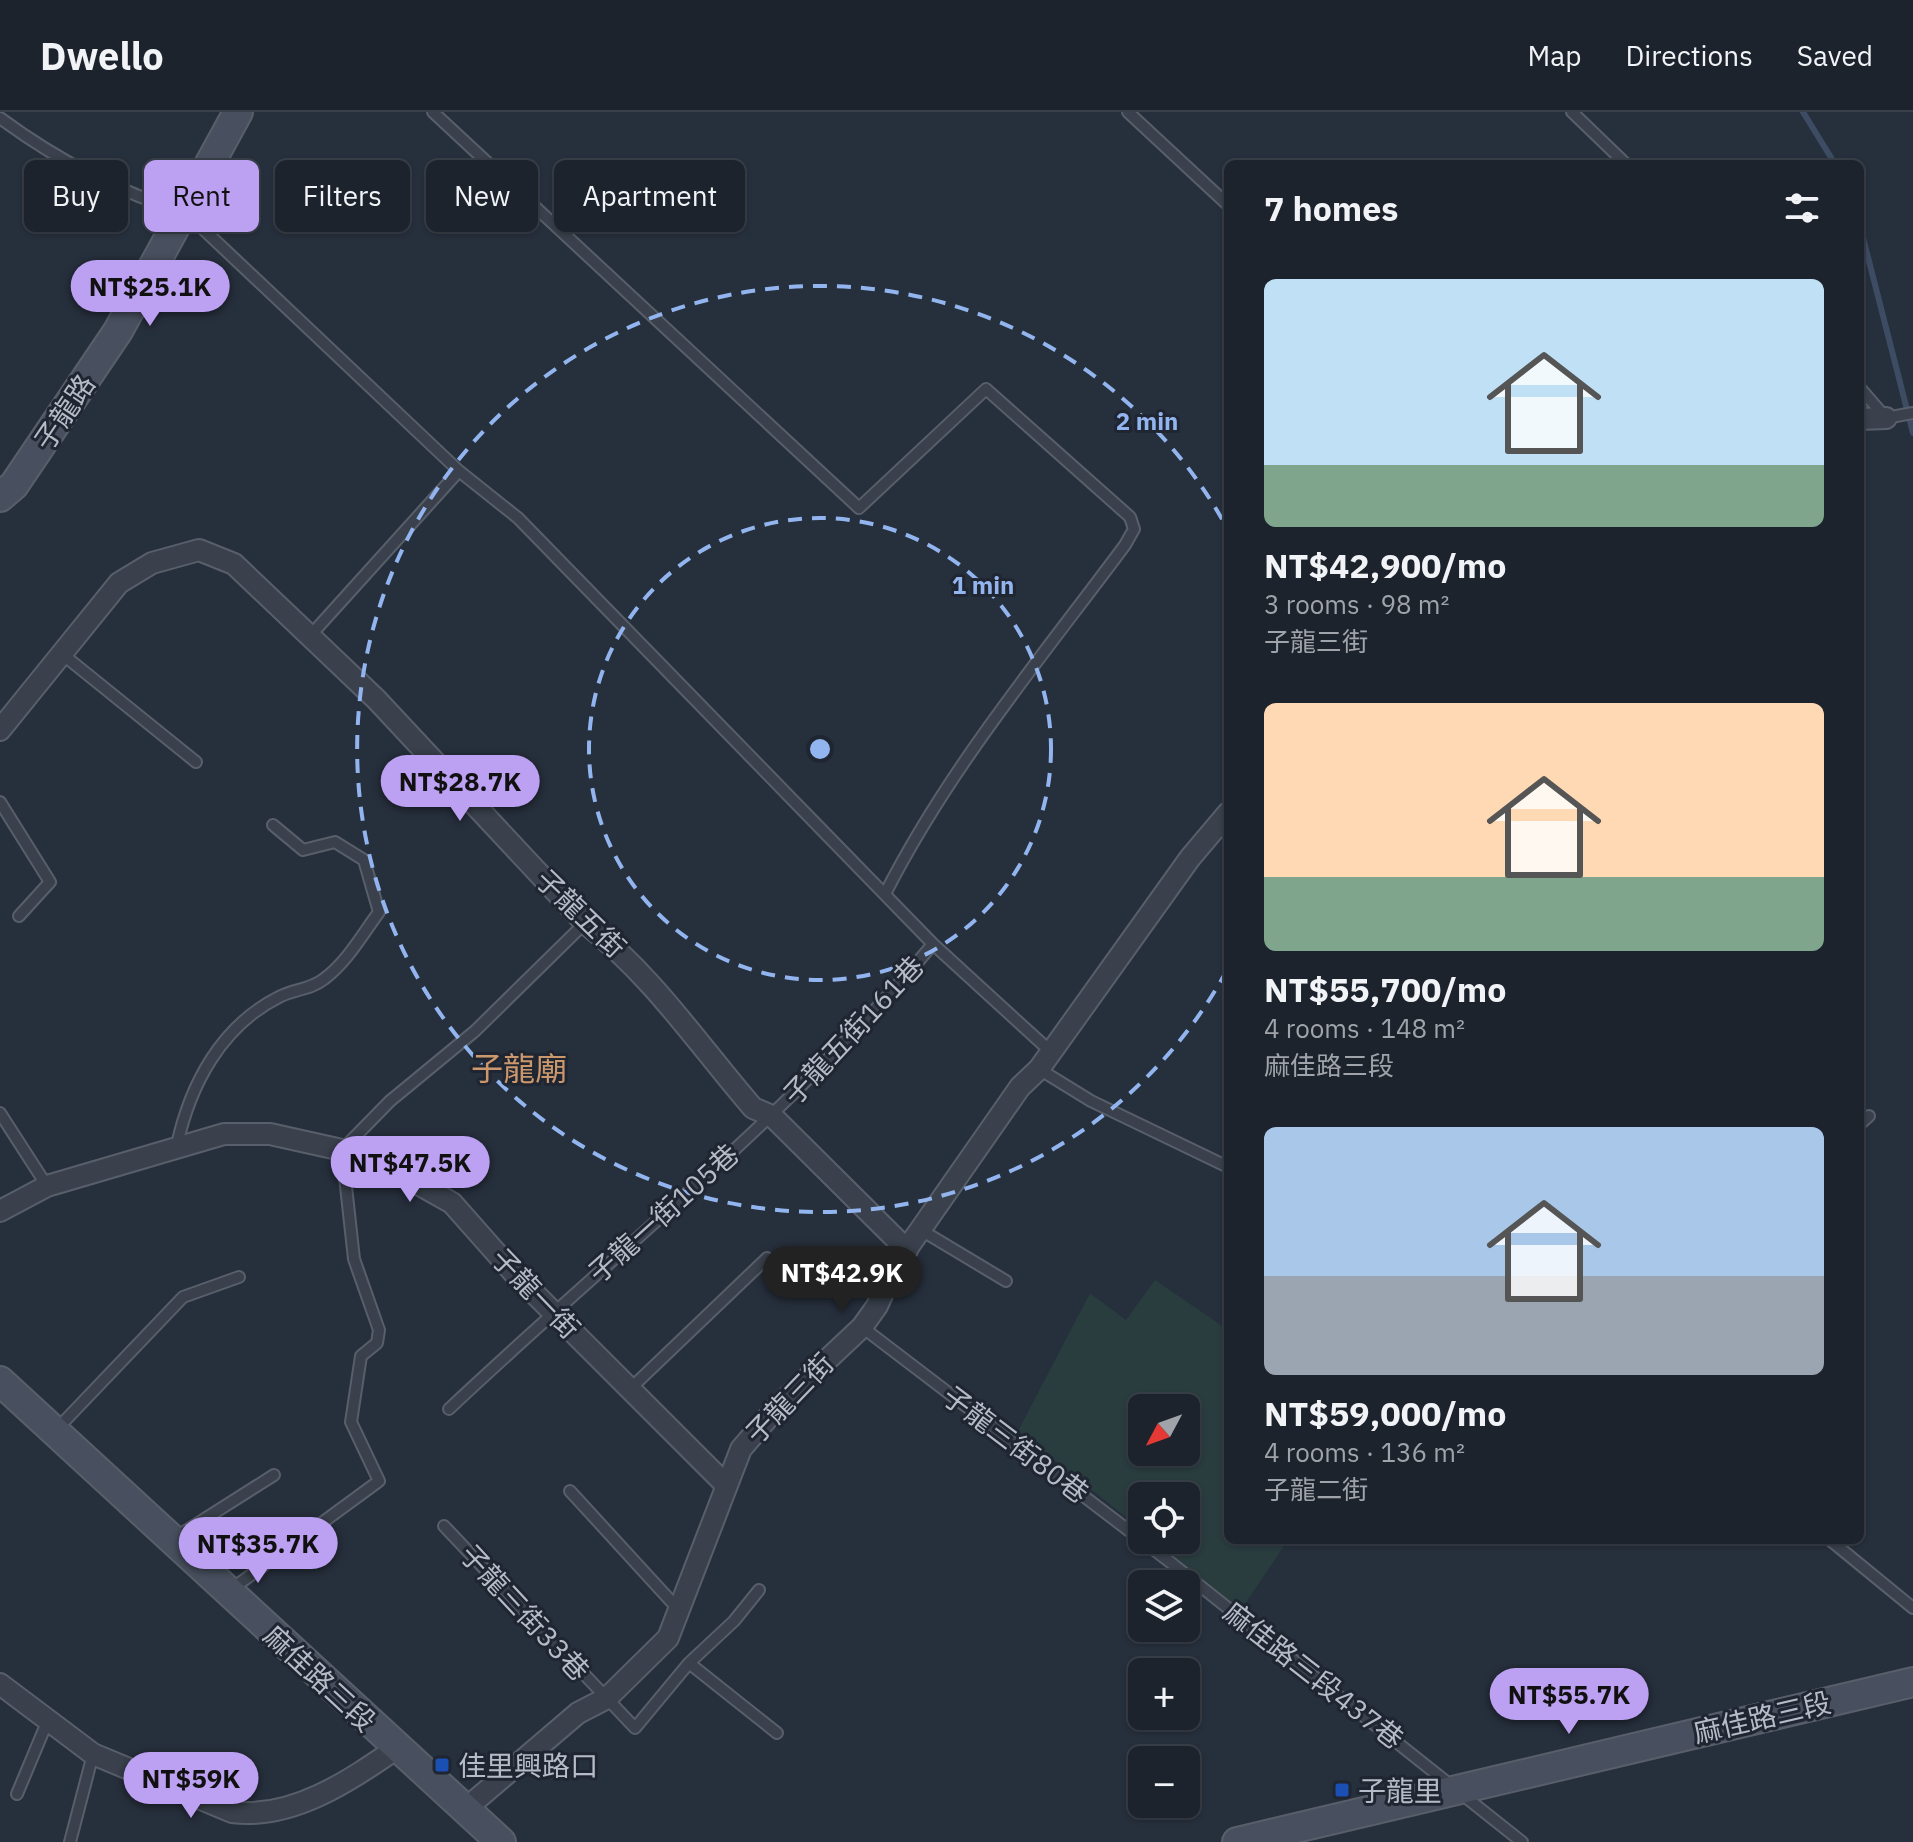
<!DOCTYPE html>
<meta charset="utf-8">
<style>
:root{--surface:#1c232d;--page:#252b35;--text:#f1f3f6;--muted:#a0a4aa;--line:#3a4049;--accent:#bca0f2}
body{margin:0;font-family:"IBM Plex Sans","Noto Sans TC",sans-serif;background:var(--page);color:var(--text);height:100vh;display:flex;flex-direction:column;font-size:30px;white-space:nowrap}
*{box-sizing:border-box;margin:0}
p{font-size:26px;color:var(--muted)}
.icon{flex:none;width:44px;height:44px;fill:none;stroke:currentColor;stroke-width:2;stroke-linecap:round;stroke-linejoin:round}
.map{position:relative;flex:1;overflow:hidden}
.panel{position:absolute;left:1224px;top:48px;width:640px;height:1384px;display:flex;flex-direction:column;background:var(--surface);border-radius:12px;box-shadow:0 2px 6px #0004,0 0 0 2px var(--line)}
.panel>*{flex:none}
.banner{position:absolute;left:24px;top:48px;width:760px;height:72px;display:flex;gap:16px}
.needle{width:52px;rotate:229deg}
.controls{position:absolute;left:1128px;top:1282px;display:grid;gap:16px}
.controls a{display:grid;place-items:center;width:72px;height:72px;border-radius:12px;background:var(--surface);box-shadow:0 2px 6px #0004,0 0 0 2px var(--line);font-size:40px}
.price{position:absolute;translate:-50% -68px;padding:0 18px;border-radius:28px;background:var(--accent);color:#111;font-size:26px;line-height:52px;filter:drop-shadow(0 2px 4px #0008)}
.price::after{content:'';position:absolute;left:50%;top:48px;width:24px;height:18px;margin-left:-12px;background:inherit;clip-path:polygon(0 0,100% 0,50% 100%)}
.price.current{background:#222;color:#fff}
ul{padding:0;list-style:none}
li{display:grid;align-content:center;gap:16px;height:424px;padding:0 40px}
li span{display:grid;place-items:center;height:248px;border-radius:12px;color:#555}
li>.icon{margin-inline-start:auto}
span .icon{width:144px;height:144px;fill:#fffc;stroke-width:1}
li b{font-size:34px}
h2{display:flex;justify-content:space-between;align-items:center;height:96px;padding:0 40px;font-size:34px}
.chip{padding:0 28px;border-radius:12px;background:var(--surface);box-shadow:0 2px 6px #0004,0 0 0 2px var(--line);font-size:28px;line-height:72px}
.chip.current{background:var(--accent);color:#111}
header{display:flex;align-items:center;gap:48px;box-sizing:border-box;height:112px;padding:0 40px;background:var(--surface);border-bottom:2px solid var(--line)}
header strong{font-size:38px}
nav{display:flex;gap:44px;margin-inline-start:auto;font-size:28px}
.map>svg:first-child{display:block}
.green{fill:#293c3e;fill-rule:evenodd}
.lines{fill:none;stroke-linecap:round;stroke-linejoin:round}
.stream{stroke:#3d4c63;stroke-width:6}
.lane-casing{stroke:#585f6a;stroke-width:14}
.street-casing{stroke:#585f6a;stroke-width:24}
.secondary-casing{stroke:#585f6a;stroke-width:32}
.lane{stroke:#3a414c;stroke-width:10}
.street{stroke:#3a414c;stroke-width:20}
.secondary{stroke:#48505f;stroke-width:28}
.ring{fill:none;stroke:#93b5ef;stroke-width:4;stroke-dasharray:14 10}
.transit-dot{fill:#1a4fb4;stroke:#1f2631;stroke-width:3}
.labels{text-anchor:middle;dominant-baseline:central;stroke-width:6;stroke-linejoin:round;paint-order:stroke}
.street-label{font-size:28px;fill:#b6bcc7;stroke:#1f2631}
.poi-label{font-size:28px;fill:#b6bcc7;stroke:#1f2631;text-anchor:start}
.quarter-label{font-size:32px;fill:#cb986d;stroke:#1f2631}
.centre{fill:#93b5ef;stroke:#1f2631;stroke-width:4}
.ring-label{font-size:24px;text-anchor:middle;font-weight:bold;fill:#93b5ef;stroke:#1f2631;stroke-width:6;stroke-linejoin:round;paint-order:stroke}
</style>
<header>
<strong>Dwello</strong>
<nav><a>Map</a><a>Directions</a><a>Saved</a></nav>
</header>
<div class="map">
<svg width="1913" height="1730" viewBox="0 0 1913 1730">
<rect width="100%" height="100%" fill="#262f3c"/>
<path class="green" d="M1155,1168L1228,1218V1428H1288L1241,1498L1154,1428H1186V1384H1142V1418L1018,1319L1090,1181L1126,1208ZM1142,1296H1186V1340H1142Z"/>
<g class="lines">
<path class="stream" d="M1803,0L1835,52
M1860,114L1913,321"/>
<g class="lane-casing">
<path id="lane" d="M433,0L859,396L986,277L1130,405L1134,417L1125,433C1041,546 949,656 885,782
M1128,0L1228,93
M1572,0L1626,52
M0,6C57,48 117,80 185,100L459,359L518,406L933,832L1050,939
M1860,276L1886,306L1913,301
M310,524L459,359
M61,541L196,650
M0,690L50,770L19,804
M1039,957L1091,989L1228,1055
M0,1001L47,1074
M1860,1012L1869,1004
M177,1033C190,973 221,914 279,885C294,877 310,878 324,867C347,850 362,823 379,800L364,748L335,730L303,738L273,713
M921,1118L1006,1169
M862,1215L1170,1450L1522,1730
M629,1278L767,1146
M449,1297C611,1144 789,1004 933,832
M56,1318L183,1185L239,1165
M570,1379L679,1498
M444,1414L635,1616L689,1551L734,1509L759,1478
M173,1427L274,1363
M1830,1428L1913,1496
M229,1479L379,1369L351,1310L361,1244L377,1231L379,1218L354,1147L342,1038L390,989L475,919L585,811
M689,1551L777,1621
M17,1682L48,1608
M70,1730L93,1642"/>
</g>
<g class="street-casing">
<path id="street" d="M1860,307L1886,306
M0,618L119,471L152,451L199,438L234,452L376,587L585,811C653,864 697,931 753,996L772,1004L907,1138
M0,1099L47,1074L224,1022H270L342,1038L404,1064L452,1091L514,1161L725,1372
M0,1572L93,1642L232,1700C292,1708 349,1669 397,1636
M463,1699L578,1601L607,1586L668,1526L741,1337L778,1294L862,1215L877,1194L895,1154L1020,975L1039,957L1190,746L1228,701"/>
</g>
<g class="secondary-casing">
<path id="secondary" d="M0,385L14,373L118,219L238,0
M0,1269L501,1730
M1237,1730L1913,1570"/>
</g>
<use href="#lane" class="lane"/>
<use href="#street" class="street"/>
<use href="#secondary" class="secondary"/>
</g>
<g class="ring">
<circle cx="820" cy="637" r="231"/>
<path d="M1227 858A463 463 0 1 1 1227 416"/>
</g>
<g class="transit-dot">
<rect x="434" y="1645" width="16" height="16" rx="4"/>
<rect x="1334" y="1670" width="16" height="16" rx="4"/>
</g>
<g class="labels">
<g class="street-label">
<text transform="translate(64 300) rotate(-56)">子龍路</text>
<text transform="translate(581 801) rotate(44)">子龍五街</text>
<text transform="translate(853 918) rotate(-47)">子龍五街161巷</text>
<text transform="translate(663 1101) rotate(-42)">子龍一街105巷</text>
<text transform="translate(536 1181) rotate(46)">子龍一街</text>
<text transform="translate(789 1286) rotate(-46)">子龍三街</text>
<text transform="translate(1016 1332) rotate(37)">子龍三街80巷</text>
<text transform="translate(525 1500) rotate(47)">子龍三街33巷</text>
<text transform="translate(1314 1563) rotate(38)">麻佳路三段437巷</text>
<text transform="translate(320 1566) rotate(43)">麻佳路三段</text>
<text transform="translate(1762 1605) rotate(-13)">麻佳路三段</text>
</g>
<g class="poi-label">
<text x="458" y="1653">佳里興路口</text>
<text x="1358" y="1678">子龍里</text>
</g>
<g class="quarter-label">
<text x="519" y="956">子龍廟</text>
</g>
</g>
<circle cx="820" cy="637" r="12" class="centre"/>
<g class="ring-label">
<text x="1147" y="318">2 min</text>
<text x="983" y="482">1 min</text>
</g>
</svg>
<div class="controls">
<a><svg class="needle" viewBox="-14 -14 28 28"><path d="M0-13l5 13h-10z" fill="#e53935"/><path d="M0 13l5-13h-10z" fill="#a0a4aa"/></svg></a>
<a><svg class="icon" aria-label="locate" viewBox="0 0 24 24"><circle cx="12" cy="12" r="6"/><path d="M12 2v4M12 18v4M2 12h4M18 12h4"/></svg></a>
<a><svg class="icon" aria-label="layers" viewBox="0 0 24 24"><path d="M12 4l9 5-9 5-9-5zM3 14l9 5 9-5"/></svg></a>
<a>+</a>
<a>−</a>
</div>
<b class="price" style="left:150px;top:216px">NT$25.1K</b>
<b class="price" style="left:460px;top:711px">NT$28.7K</b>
<b class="price" style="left:410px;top:1092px">NT$47.5K</b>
<b class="price current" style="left:842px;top:1202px">NT$42.9K</b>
<b class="price" style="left:258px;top:1473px">NT$35.7K</b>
<b class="price" style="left:1569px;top:1624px">NT$55.7K</b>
<b class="price" style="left:191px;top:1708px">NT$59K</b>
<div class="banner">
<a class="chip">Buy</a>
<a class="chip current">Rent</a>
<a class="chip">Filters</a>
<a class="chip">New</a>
<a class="chip">Apartment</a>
</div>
<section class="panel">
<h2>7 homes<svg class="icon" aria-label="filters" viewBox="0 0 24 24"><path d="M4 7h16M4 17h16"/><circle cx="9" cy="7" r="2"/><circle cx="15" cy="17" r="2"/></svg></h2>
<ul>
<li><span style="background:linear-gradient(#bfe0f5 75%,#7fa58c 0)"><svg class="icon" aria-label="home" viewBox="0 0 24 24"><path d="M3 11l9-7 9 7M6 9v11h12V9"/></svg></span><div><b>NT$42,900/mo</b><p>3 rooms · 98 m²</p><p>子龍三街</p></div></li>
<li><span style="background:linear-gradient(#ffd9b3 70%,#7fa58c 0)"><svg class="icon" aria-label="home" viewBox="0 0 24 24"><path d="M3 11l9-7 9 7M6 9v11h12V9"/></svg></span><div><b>NT$55,700/mo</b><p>4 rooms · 148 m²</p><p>麻佳路三段</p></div></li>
<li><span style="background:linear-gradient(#a9c7e8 60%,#9aa5b1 0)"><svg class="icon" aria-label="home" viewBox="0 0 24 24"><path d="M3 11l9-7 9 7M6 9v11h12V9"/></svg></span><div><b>NT$59,000/mo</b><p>4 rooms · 136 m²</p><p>子龍二街</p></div></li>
</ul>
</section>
</div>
